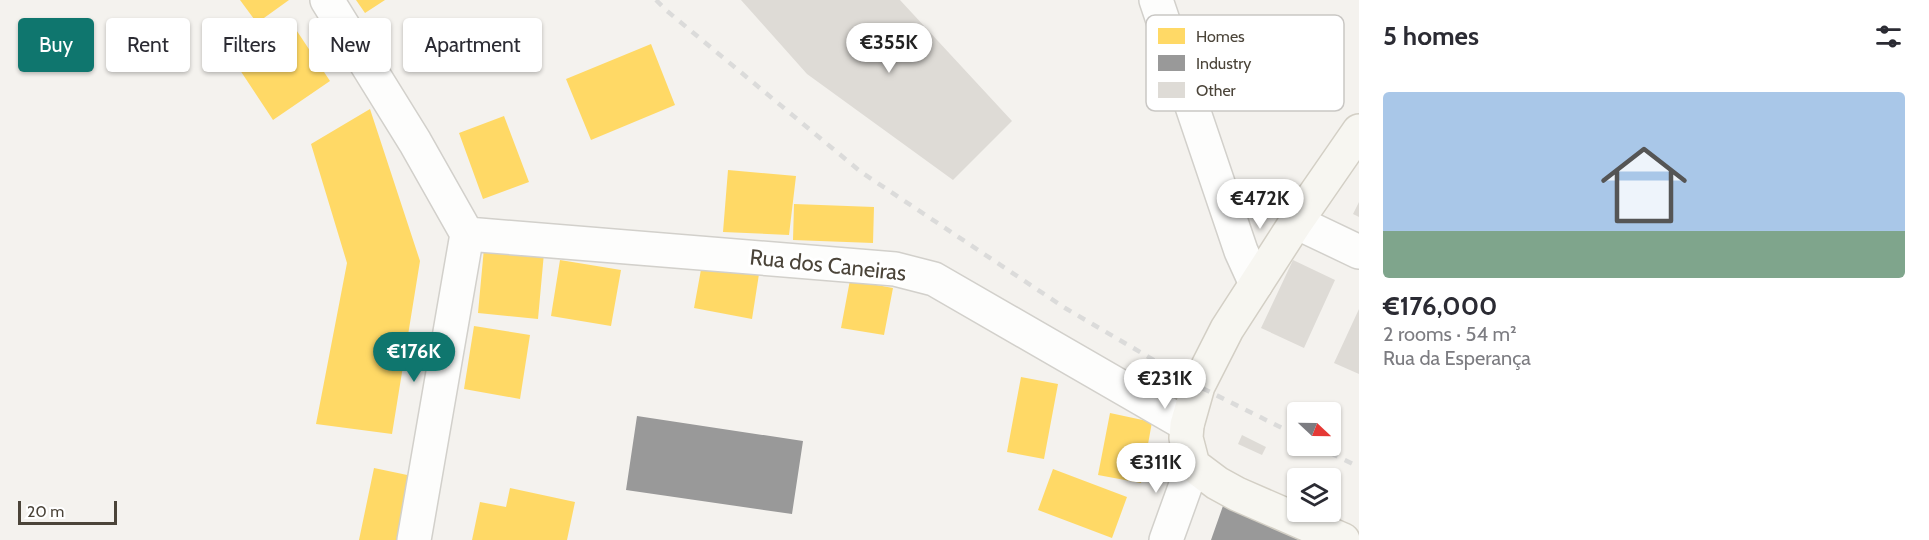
<!DOCTYPE html>
<meta charset="utf-8">
<style>
:root{--surface:#fff;--page:#f7f7f7;--text:#2b2b33;--muted:#7c7c81;--line:#e1e1e2;--accent:#0f766e}
body{margin:0;font-family:Cabin,sans-serif;background:var(--page);color:var(--text);height:100vh;display:flex;flex-direction:column;font-size:22px;white-space:nowrap}
*{box-sizing:border-box;margin:0}
p{font-size:20px;color:var(--muted)}
.icon{flex:none;width:33px;height:33px;fill:none;stroke:currentColor;stroke-width:2;stroke-linecap:round;stroke-linejoin:round}
.map{position:relative;flex:1;overflow:hidden}
.details{display:flex;flex-direction:column;background:var(--surface);width:570px}
.details>*{flex:none}
.guide{position:absolute;left:18px;top:18px;width:570px;height:54px;display:flex;gap:12px}
.needle{width:39px;rotate:112deg}
.controls{position:absolute;left:1287px;top:402px;display:grid;gap:12px}
.controls a{display:grid;place-items:center;width:54px;height:54px;border-radius:6px;background:var(--surface);box-shadow:0 2px 4px #0004;font-size:30px}
.scale{position:absolute;left:18px;bottom:15px;width:99px;box-sizing:border-box;padding-left:6px;border:3px solid #4b4439;border-top:0;font-size:16px;line-height:21px;white-space:nowrap;color:#4b4439;-webkit-text-stroke:4px #fff;paint-order:stroke}
.price{position:absolute;translate:-50% -51px;padding:0 14px;border-radius:21px;background:#fff;color:#222;font-size:20px;line-height:39px;filter:drop-shadow(0 2px 3px #0008)}
.price::after{content:'';position:absolute;left:50%;top:36px;width:18px;height:14px;margin-left:-9px;background:inherit;clip-path:polygon(0 0,100% 0,50% 100%)}
.price.current{background:var(--accent);color:#fff}
ul{padding:0;list-style:none}
li{display:grid;align-content:center;gap:12px;height:318px;padding:0 24px}
li+li{border-top:2px solid var(--line)}
li span{display:grid;place-items:center;height:186px;border-radius:6px;color:#555}
li>.icon{margin-inline-start:auto}
span .icon{width:108px;height:108px;fill:#fffc;stroke-width:1}
li b{font-size:26px}
h2{display:flex;justify-content:space-between;align-items:center;height:72px;padding:0 24px;font-size:26px}
.chip{padding:0 21px;border-radius:6px;background:var(--surface);box-shadow:0 2px 4px #0004;font-size:21px;line-height:54px}
.chip.current{background:var(--accent);color:#fff}
main{display:flex;flex:1;min-height:0}
.map>svg:first-child{display:block}
.homes{fill:#ffd966}
.industry{fill:#999}
.building{fill:#dedbd6}
.lines{fill:none;stroke-linecap:round;stroke-linejoin:round}
.street-casing{stroke:#d2d0cb;stroke-width:36}
.secondary-casing{stroke:#d3cfc5;stroke-width:36}
.street{stroke:#fdfdfc;stroke-width:33}
.secondary{stroke:#f7f6f1;stroke-width:33}
.rail{stroke:#dbdbda;stroke-width:4.5;stroke-dasharray:8 8;stroke-linecap:butt}
.labels{text-anchor:middle;dominant-baseline:central;stroke-width:6;stroke-linejoin:round;paint-order:stroke}
.street-label{font-size:22px;fill:#4b4439;stroke:#fff}
.key{fill:#fff;stroke:#c9c7c4;stroke-width:1.5}
.key-label{font-size:16px;fill:#4b4439}
</style>
<main>
<div class="map">
<svg width="1359" height="540" viewBox="0 0 1359 540">
<rect width="100%" height="100%" fill="#f4f2ee"/>
<path class="homes" d="M240,0H289L257,23Z
M356,0H385L365,13Z
M289,19L330,81L273,120L232,58Z
M651,44L675,105L591,140L566,79Z
M370,109L420,261L392,434L316,424L347,263L311,144Z
M504,116L529,182L483,199L459,133Z
M728,170L796,176L789,235L723,232Z
M794,204L874,207L873,243L793,240Z
M484,248L544,253L538,319L478,313Z
M560,260L621,270L611,326L551,316Z
M702,264L759,274L752,319L694,308Z
M850,280L893,288L884,335L841,328Z
M474,326L530,335L520,399L464,389Z
M1021,377L1058,384L1044,459L1007,452Z
M1110,413L1152,422L1141,483L1098,475Z
M374,468L412,476L398,540H359Z
M1053,469L1127,497L1112,538L1038,510Z
M510,488L575,502L567,540H472L480,502L506,507Z"/>
<path class="industry" d="M637,416L803,441L792,514L626,490Z
M1224,503L1306,540H1211Z"/>
<path class="building" d="M741,0H900L1012,121L953,180L807,74Z
M1359,202V217L1353,214Z
M1293,260L1335,280L1304,348L1261,328Z
M1359,309V374L1334,363Z
M1242,435L1266,447L1262,455L1238,444Z"/>
<g class="lines">
<g class="street-casing">
<path id="street" d="M327,0L415,142L467,234L414,540
M1156,0L1241,251L1256,284
M1296,222L1359,252
M467,234L895,269L934,279L1187,425
M1166,540L1193,465"/>
</g>
<g class="secondary-casing">
<path id="secondary" d="M1343,540L1237,494L1217,483L1193,465L1186,438L1187,425L1198,386L1227,329L1296,222L1359,131"/>
</g>
<use href="#street" class="street"/>
<use href="#secondary" class="secondary"/>
<path class="rail" d="M656,0L667,11L861,172L1065,308L1198,386L1298,436
M1316,446L1359,467"/>
</g>
<g class="labels">
<g class="street-label">
<text transform="translate(828 265) rotate(6)">Rua dos Caneiras</text>
</g>
</g>
<rect x="1146" y="15" width="198" height="96" rx="9" class="key"/>
<rect x="1158" y="28" width="27" height="16" fill="#ffd966"/>
<rect x="1158" y="55" width="27" height="16" fill="#999"/>
<rect x="1158" y="82" width="27" height="16" fill="#dedbd6"/>
<g class="key-label">
<text x="1196" y="42">Homes</text>
<text x="1196" y="69">Industry</text>
<text x="1196" y="96">Other</text>
</g>
</svg>
<div class="controls">
<a><svg class="needle" viewBox="-14 -14 28 28"><path d="M0-13l5 13h-10z" fill="#e53935"/><path d="M0 13l5-13h-10z" fill="#7c7c81"/></svg></a>
<a><svg class="icon" aria-label="layers" viewBox="0 0 24 24"><path d="M12 4l9 5-9 5-9-5zM3 14l9 5 9-5"/></svg></a>
</div>
<div class="scale">20 m</div>
<b class="price" style="left:889px;top:74px">€355K</b>
<b class="price" style="left:1260px;top:230px">€472K</b>
<b class="price current" style="left:414px;top:383px">€176K</b>
<b class="price" style="left:1165px;top:410px">€231K</b>
<b class="price" style="left:1156px;top:494px">€311K</b>
<div class="guide">
<a class="chip current">Buy</a>
<a class="chip">Rent</a>
<a class="chip">Filters</a>
<a class="chip">New</a>
<a class="chip">Apartment</a>
</div>
</div>
<section class="details">
<h2>5 homes<svg class="icon" aria-label="filters" viewBox="0 0 24 24"><path d="M4 7h16M4 17h16"/><circle cx="9" cy="7" r="2"/><circle cx="15" cy="17" r="2"/></svg></h2>
<ul>
<li><span style="background:linear-gradient(#a9c7e8 75%,#7fa58c 0)"><svg class="icon" aria-label="home" viewBox="0 0 24 24"><path d="M3 11l9-7 9 7M6 9v11h12V9"/></svg></span><div><b>€176,000</b><p>2 rooms · 54 m²</p><p>Rua da Esperança</p></div></li>
</ul>
</section>
</main>
